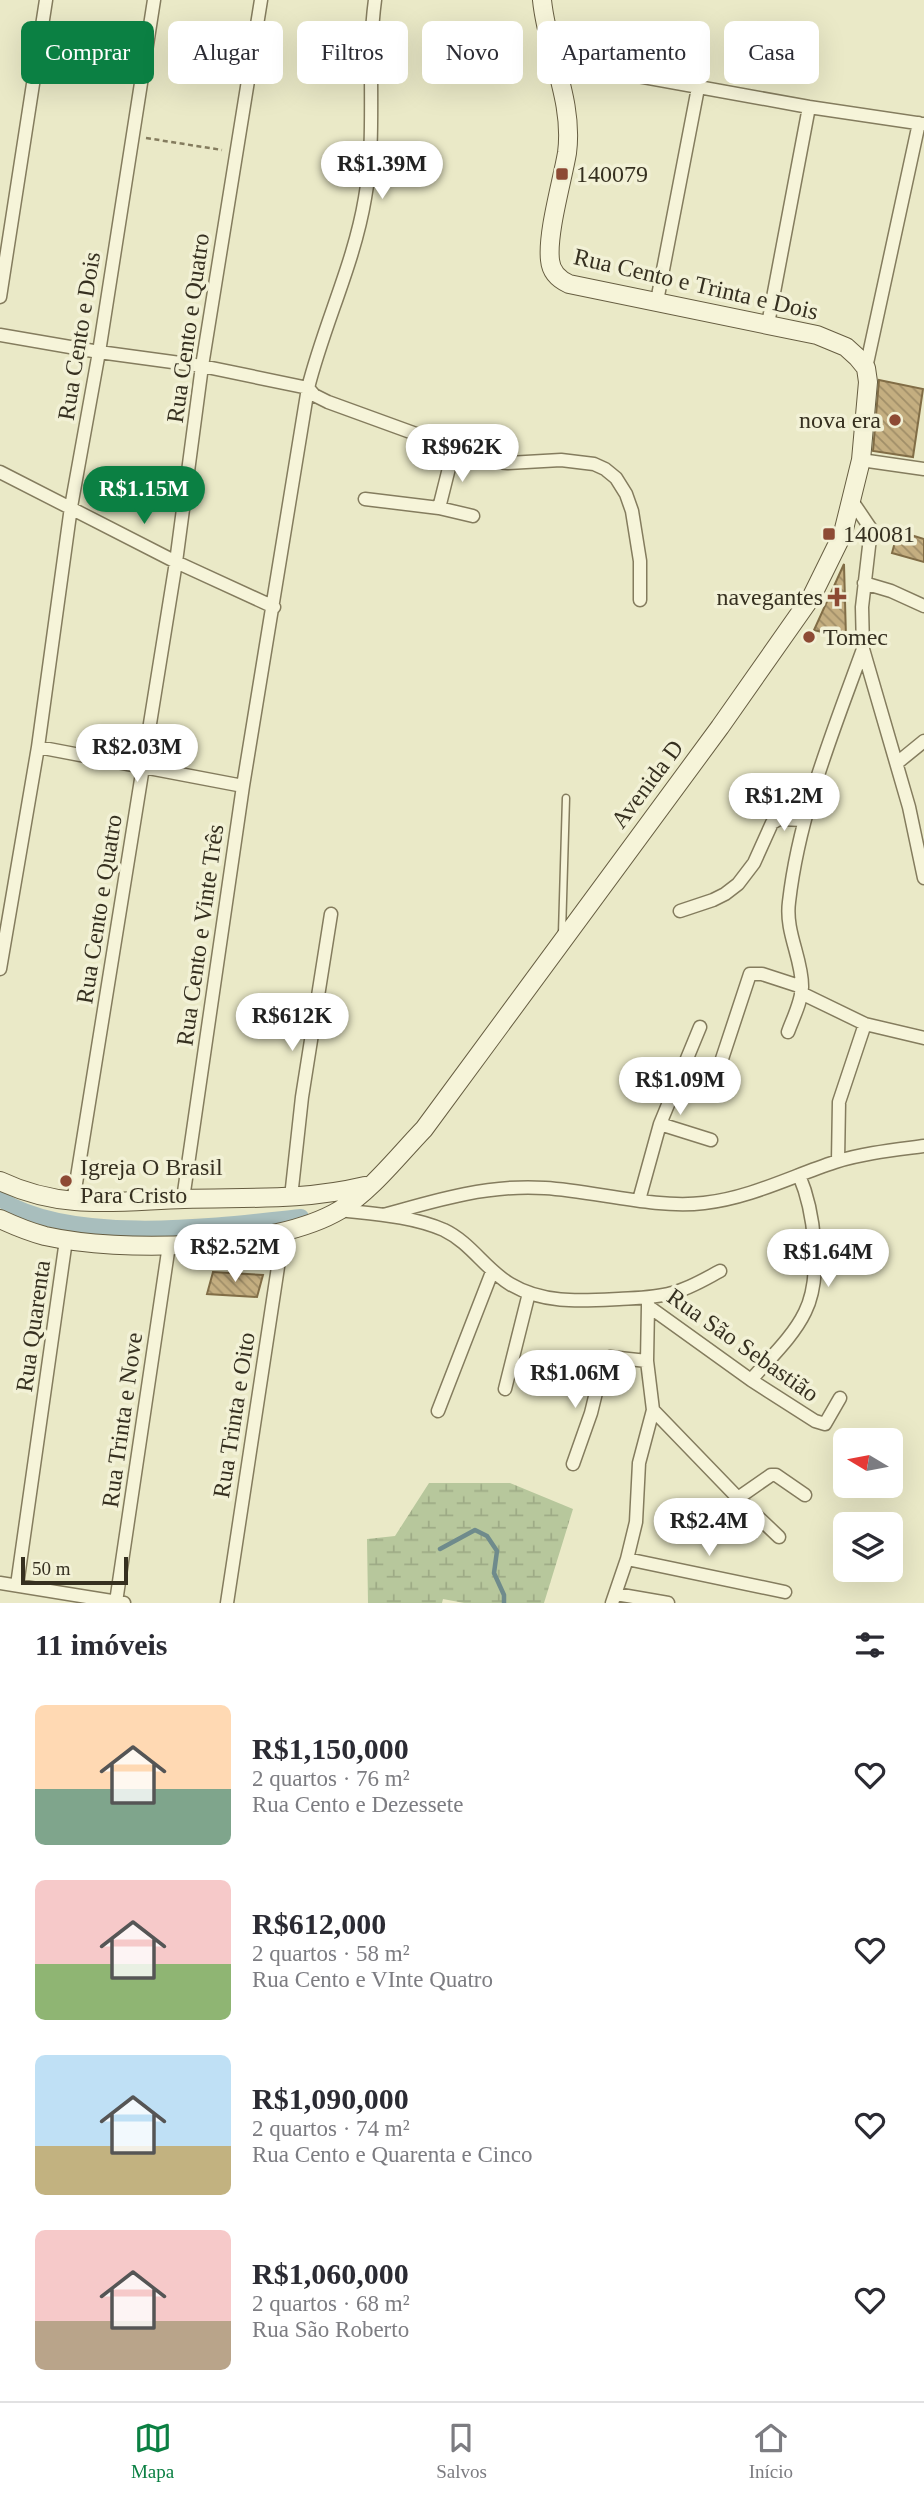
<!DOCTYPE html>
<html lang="pt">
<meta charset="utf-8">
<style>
:root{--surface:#fff;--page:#f2f2f3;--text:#2b2b33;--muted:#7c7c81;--line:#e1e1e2;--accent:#0b8043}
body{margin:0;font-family:Georgia,serif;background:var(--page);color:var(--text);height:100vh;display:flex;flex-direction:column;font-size:26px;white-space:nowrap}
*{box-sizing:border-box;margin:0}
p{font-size:23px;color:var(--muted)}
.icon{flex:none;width:38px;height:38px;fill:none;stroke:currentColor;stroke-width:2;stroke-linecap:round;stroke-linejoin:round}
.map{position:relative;height:1603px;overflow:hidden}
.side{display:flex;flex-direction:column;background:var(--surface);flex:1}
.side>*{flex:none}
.guide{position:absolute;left:21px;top:21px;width:882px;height:63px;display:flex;gap:14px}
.needle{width:46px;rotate:280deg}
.tools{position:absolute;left:833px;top:1428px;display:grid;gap:14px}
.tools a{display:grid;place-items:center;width:70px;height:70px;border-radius:10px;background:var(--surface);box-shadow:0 7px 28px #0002;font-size:35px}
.scale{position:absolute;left:21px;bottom:18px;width:107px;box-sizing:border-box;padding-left:7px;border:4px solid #363020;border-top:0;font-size:19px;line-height:24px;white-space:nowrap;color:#363020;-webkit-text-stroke:5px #f2f1d6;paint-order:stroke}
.price{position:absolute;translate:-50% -60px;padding:0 16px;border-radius:24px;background:#fff;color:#222;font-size:23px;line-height:46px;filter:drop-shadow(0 2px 4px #0008)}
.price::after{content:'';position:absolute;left:50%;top:42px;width:21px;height:16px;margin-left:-10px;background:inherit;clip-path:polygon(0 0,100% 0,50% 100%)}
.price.on{background:var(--accent);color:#fff}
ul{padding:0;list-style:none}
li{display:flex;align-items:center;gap:21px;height:175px;padding:0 35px}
li span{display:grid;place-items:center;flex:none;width:196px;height:140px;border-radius:10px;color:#555}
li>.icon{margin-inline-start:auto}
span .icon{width:84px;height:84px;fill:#fffc;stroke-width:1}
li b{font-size:30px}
h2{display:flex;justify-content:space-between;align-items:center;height:84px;padding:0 35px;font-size:30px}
.tag{padding:0 24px;border-radius:10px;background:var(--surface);box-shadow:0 7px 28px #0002;font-size:24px;line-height:63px}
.tag.on{background:var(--accent);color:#fff}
.tabs{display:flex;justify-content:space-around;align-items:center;height:98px;border-top:2px solid var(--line);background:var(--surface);font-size:19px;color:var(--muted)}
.tabs a{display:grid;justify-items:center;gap:4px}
.tabs .on{color:var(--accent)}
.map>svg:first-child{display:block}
.wetland{fill:url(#wetland-marsh)}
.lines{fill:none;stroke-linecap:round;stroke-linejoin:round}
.stream{stroke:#6f8b8c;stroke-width:4.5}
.canal{stroke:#a8bebd;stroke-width:16}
.building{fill:url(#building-back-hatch);stroke:#816d46;stroke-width:2}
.service-casing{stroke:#847c5e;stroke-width:9}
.minor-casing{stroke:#847c5e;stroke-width:15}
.secondary-casing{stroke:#665d41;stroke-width:20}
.path{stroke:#847c5e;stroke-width:2.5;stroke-dasharray:5 3.5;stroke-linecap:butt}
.service{stroke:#f6f4d9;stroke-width:6}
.minor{stroke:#f6f4d9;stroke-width:12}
.secondary{stroke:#f6f4d9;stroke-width:18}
.poi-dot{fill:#8d4a34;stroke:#f2f1d6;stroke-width:2.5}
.labels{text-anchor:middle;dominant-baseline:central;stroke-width:7;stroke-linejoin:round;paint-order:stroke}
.poi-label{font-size:24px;fill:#363020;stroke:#f2f1d6;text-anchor:start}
.street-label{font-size:24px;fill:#363020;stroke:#f2f1d6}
</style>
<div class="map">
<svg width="924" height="1603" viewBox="0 0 924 1603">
<defs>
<pattern id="wetland-marsh" width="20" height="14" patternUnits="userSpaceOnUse" patternTransform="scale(1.75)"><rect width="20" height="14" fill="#b7c79c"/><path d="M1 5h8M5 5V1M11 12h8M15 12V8" fill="none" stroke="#9eab86"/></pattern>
<pattern id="building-back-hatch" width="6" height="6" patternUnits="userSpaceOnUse" patternTransform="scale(1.75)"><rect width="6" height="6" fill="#c4ae80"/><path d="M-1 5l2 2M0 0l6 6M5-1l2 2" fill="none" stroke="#a08e68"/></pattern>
</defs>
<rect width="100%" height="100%" fill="#eae9c7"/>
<path class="wetland" d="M429,1483H510L573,1509L544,1603H464L443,1599L442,1603H368L367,1539L395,1536Z"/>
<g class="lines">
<path class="stream" d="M440,1549L475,1530L487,1536L497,1551L494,1573L504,1595V1603"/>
<path class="canal" d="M0,1199C72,1245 218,1226 301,1217"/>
</g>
<path class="building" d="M879,380L923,389L913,457L873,451Z
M898,531L924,539V562L892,553Z
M844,564L846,638L814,630Z
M213,1272L263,1275L257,1297L207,1294Z"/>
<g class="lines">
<g class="service-casing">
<path id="service" d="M562,933L566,798"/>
</g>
<g class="minor-casing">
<path id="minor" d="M555,61L809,107L924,124
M0,297L46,0
M657,301L698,88
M768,324L809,107
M0,335L99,352L202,366L308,388L314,395L328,402L427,438L472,460L508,463L561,460L594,464L605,469L616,478L626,494L632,511L640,561V600
M866,368L919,123
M861,460L924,469
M0,472L176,562L274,607
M850,498L871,529L862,607L863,649L909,807L924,878
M365,499L439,508L473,516
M439,508L453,452
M864,583L891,591L924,606
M38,747L243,786
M897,763L924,741
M680,911L713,900L725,894L738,884L754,863L772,823L779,819L804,820
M0,969L38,747L71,507L99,352L154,0
M801,993L865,1024L924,1038
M788,1032C793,1018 802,1001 802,986C802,958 785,932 789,902C799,814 833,732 863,649
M718,1071L750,974H762L802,987
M660,1124L711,1140
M838,1161L839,1102L865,1024
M291,1197L302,1097L331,914
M183,1199L243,786L308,388C324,324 354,264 365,198C377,132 366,66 375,0
M639,1200L660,1124L700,1027
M73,1202L176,562L202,366L261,0
M339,1210C374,1214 412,1216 444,1230C471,1243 485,1269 510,1284C543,1304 581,1301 619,1299C636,1298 655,1298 672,1293C689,1289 705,1279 720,1271
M384,1215C436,1200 490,1184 545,1188C595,1191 655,1209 704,1203C750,1198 792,1176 835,1162C864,1153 894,1150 924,1146
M648,1301V1306L751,1380L815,1421L825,1424L840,1398
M751,1380C769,1359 793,1337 805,1312C823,1276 814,1210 799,1175
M505,1389L529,1293
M653,1410L738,1498L779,1537
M438,1411L492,1272
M573,1464L591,1413L604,1360L610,1357L647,1361
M738,1498L771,1475H776L805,1495
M627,1559L785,1592
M0,1583L124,1603
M17,1585L66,1240
M616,1594L668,1603
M116,1602L169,1245
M227,1603L283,1234
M612,1603L627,1559L636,1522L639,1463L653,1410L647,1361L648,1306"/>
</g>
<g class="secondary-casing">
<path id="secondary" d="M0,1181C63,1211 118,1201 184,1199C247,1197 302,1201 365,1186
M0,1219C15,1226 30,1232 45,1236C121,1253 273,1250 340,1210C372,1190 398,1156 424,1129L720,727L812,596L843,533L861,460L868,382L866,368L857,357L846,347L817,335L569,284C558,279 551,272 550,260C547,233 562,182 567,153C574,100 547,52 542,0"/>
</g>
<path class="path" d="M146,138L222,150"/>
<use href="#service" class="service"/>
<use href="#minor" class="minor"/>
<use href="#secondary" class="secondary"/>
</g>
<g class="poi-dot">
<rect x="555" y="167" width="14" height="14" rx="3.5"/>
<circle cx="895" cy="420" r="7"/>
<rect x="822" y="527" width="14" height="14" rx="3.5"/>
<path d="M833.5 586.5h7v7h7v7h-7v7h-7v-7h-7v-7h7z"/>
<circle cx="809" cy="637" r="7"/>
<circle cx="66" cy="1181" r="7"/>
</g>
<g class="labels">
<g class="poi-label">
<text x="576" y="174">140079</text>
<text x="881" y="420" text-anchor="end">nova era</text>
<text x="843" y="534">140081</text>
<text x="823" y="597" text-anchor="end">navegantes</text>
<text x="823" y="637">Tomec</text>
<text x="80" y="1167">Igreja O Brasil<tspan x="80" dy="28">Para Cristo</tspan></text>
</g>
<g class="street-label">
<text transform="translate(696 284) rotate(13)">Rua Cento e Trinta e Dois</text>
<text transform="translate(188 328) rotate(-82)">Rua Cento e Quatro</text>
<text transform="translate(79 336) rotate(-81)">Rua Cento e Dois</text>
<text transform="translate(647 784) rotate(-53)">Avenida D</text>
<text transform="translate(99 909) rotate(-81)">Rua Cento e Quatro</text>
<text transform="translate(200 935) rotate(-82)">Rua Cento e Vinte Três</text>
<text transform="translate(33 1326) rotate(-82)">Rua Quarenta</text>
<text transform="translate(743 1345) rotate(35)">Rua São Sebastião</text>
<text transform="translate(234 1415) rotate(-81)">Rua Trinta e Oito</text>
<text transform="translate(122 1420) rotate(-82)">Rua Trinta e Nove</text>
</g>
</g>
</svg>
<div class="tools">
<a><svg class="needle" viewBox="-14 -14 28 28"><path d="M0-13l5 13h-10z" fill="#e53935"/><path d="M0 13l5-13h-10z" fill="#7c7c81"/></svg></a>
<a><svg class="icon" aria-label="layers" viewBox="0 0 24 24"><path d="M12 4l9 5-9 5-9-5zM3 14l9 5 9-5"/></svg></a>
</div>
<div class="scale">50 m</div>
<b class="price" style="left:382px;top:201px">R$1.39M</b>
<b class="price" style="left:462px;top:484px">R$962K</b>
<b class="price on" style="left:144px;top:526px">R$1.15M</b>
<b class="price" style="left:137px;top:784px">R$2.03M</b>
<b class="price" style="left:784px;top:833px">R$1.2M</b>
<b class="price" style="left:292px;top:1053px">R$612K</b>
<b class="price" style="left:680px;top:1117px">R$1.09M</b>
<b class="price" style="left:235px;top:1284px">R$2.52M</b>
<b class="price" style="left:828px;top:1289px">R$1.64M</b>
<b class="price" style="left:575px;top:1410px">R$1.06M</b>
<b class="price" style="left:709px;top:1558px">R$2.4M</b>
<div class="guide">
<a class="tag on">Comprar</a>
<a class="tag">Alugar</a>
<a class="tag">Filtros</a>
<a class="tag">Novo</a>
<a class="tag">Apartamento</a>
<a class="tag">Casa</a>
</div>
</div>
<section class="side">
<h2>11 imóveis<svg class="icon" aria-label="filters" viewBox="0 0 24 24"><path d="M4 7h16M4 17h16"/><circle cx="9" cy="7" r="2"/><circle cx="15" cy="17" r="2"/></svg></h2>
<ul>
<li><span style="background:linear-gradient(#ffd9b3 60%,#7fa58c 0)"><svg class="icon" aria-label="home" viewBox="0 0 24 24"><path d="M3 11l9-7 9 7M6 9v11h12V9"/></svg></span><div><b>R$1,150,000</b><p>2 quartos · 76 m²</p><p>Rua Cento e Dezessete</p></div><svg class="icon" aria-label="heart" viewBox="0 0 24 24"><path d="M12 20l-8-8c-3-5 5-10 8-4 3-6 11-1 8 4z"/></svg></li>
<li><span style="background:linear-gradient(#f6c9c9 60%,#8fb573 0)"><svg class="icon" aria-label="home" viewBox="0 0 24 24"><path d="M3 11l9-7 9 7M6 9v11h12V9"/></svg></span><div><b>R$612,000</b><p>2 quartos · 58 m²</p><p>Rua Cento e VInte Quatro</p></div><svg class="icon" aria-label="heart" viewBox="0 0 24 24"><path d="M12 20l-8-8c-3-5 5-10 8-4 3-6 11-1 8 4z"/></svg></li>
<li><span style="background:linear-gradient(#bfe0f5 65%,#c2b280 0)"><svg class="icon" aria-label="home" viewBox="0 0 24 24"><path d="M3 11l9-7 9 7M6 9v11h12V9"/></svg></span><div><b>R$1,090,000</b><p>2 quartos · 74 m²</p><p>Rua Cento e Quarenta e Cinco</p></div><svg class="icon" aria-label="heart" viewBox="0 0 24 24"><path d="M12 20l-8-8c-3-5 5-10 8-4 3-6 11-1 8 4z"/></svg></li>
<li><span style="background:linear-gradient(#f6c9c9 65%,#b9a48a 0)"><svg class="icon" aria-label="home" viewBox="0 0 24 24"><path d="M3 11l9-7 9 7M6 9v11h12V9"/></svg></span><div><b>R$1,060,000</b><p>2 quartos · 68 m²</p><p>Rua São Roberto</p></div><svg class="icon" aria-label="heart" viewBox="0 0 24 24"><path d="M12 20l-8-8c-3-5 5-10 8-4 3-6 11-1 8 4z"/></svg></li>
</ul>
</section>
<nav class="tabs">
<a class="on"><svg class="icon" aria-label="map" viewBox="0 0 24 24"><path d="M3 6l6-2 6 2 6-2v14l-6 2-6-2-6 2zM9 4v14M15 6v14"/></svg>Mapa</a>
<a><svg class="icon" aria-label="saved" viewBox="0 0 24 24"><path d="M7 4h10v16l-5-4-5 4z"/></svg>Salvos</a>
<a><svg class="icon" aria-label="home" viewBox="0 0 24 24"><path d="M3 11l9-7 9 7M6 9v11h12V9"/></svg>Início</a>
</nav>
